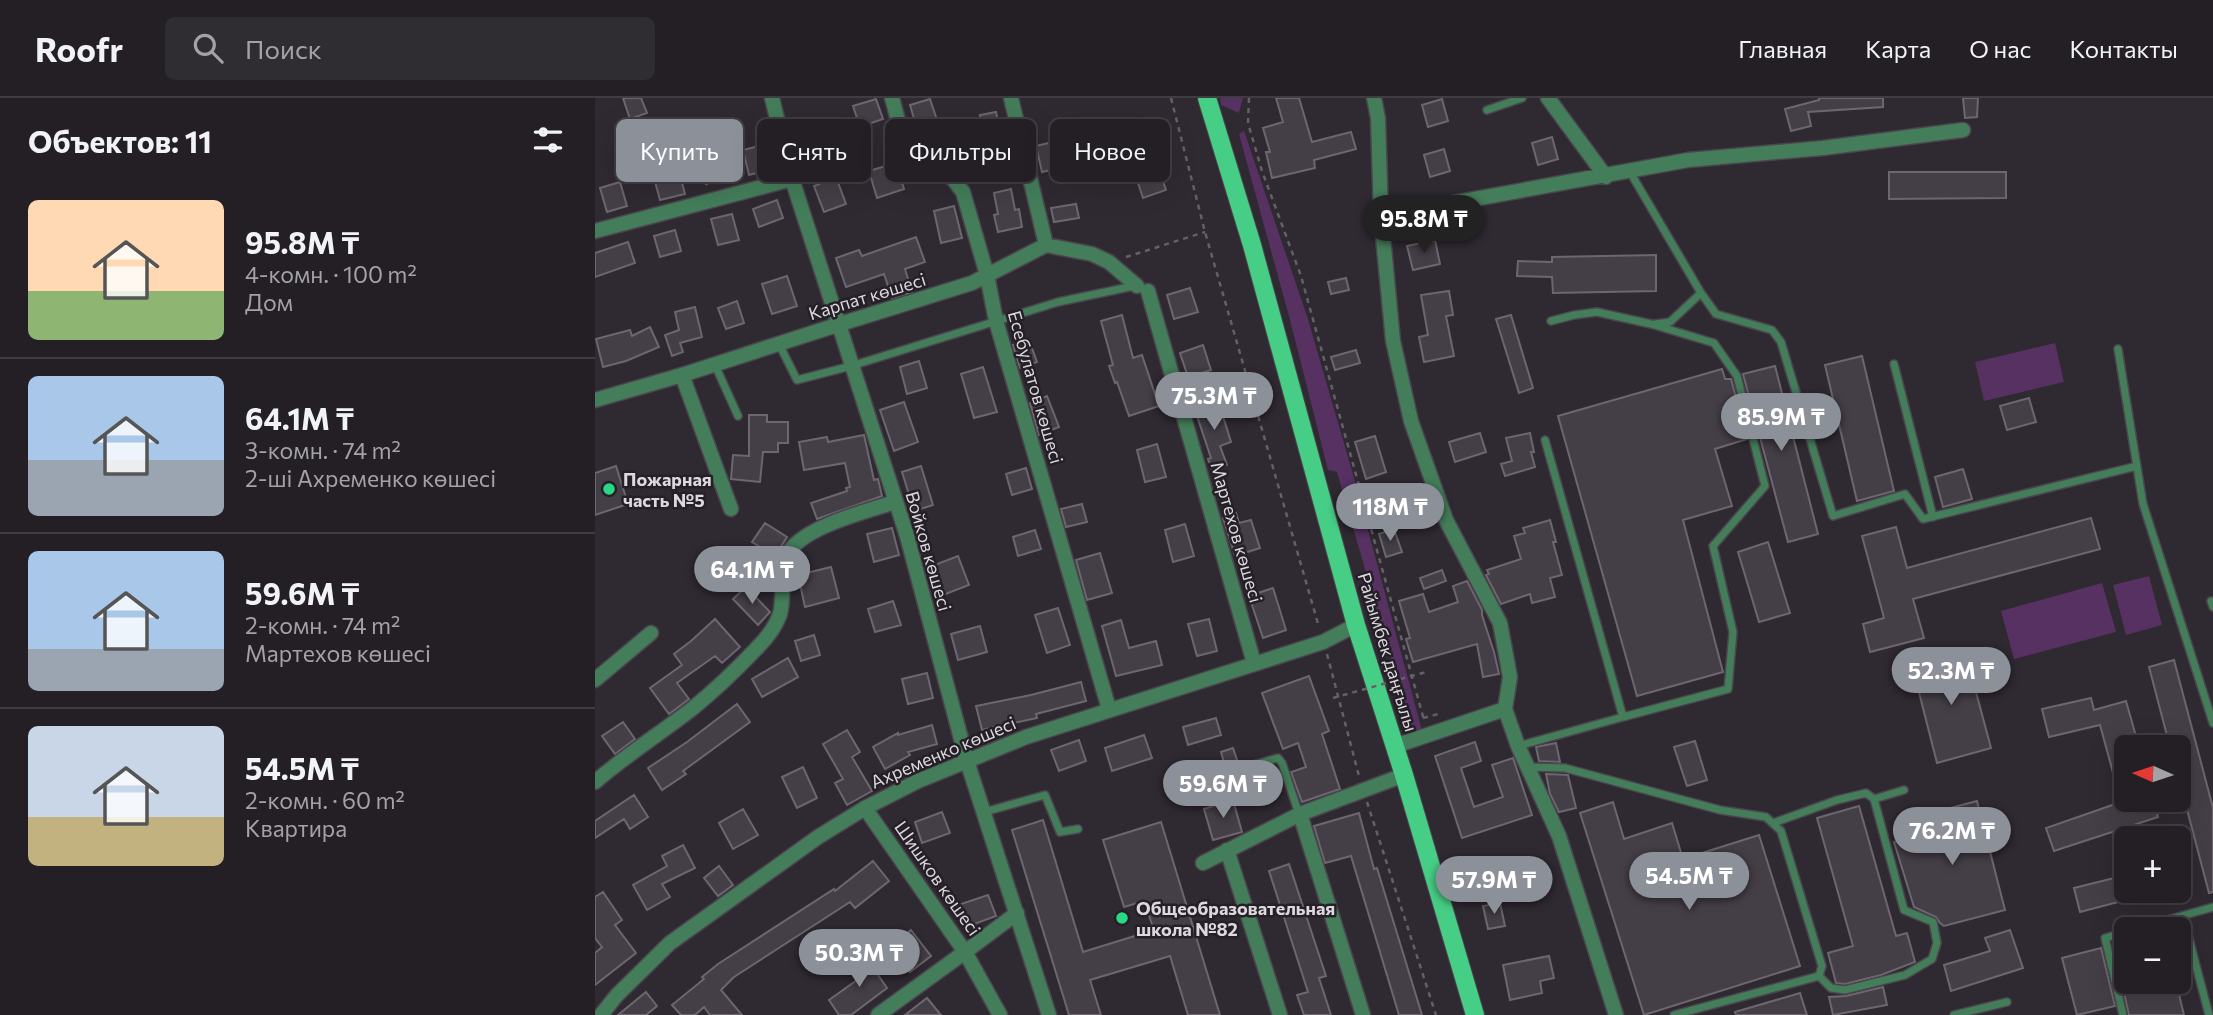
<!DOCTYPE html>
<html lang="ru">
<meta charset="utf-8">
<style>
:root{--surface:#231f25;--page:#2f2c32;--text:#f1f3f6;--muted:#a3a2a7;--line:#403d42;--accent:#8c9099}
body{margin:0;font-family:Commissioner,sans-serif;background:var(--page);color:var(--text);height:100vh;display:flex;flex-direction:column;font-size:26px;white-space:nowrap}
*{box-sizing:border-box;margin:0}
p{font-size:23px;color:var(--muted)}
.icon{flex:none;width:38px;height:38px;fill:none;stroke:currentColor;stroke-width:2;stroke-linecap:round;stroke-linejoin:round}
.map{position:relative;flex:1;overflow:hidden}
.drawer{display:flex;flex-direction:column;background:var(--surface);width:595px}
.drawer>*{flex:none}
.top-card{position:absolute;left:21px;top:21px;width:665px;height:63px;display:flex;gap:14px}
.needle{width:46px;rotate:273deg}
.controls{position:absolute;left:1519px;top:637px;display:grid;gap:14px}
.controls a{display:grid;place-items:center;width:77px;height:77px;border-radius:10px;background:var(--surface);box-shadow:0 7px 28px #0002,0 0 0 2px var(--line);font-size:35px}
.price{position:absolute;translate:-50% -60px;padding:0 16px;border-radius:24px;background:var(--accent);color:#fff;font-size:23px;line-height:46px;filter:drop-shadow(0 2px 4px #0008)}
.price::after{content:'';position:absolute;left:50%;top:42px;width:21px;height:16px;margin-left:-10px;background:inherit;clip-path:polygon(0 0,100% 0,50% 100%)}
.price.on{background:#222;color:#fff}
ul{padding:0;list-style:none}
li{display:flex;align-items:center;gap:21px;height:175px;padding:0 28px}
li+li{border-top:2px solid var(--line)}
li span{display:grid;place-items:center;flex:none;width:196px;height:140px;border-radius:10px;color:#555}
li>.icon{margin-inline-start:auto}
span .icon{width:84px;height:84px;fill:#fffc;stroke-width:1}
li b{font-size:30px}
h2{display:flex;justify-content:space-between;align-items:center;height:84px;padding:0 28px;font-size:30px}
.chip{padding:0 24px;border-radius:10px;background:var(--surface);box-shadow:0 7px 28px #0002,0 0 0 2px var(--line);font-size:24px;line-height:63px}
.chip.on{background:var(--accent);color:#fff}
header{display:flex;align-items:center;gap:42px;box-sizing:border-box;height:98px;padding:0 35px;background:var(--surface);border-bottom:2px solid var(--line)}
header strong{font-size:33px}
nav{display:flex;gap:38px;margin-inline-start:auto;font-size:24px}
.search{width:490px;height:63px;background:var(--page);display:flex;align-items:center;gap:18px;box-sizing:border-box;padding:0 24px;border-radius:10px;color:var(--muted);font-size:26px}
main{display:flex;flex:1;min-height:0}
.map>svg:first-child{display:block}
.green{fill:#573162}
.building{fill:#443e46;stroke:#6d666f;stroke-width:2}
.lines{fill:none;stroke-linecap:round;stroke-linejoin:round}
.service-casing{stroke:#4b454d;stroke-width:10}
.minor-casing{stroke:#4b454d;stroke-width:17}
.tertiary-casing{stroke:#4b454d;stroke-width:17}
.primary-casing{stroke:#4b454d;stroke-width:20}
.path{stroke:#656067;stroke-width:2.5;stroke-dasharray:5 5;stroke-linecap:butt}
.service{stroke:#437d5a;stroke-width:7}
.minor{stroke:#437d5a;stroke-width:14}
.tertiary{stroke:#437d5a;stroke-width:14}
.primary{stroke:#47ce86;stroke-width:18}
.path-bridge{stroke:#656067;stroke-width:2.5;stroke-dasharray:5 5;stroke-linecap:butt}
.poi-dot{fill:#29d885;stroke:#252027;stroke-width:2.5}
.labels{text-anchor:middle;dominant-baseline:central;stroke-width:5;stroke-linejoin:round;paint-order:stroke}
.street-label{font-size:18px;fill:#dcd8dd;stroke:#252027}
.poi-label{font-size:18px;font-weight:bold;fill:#dcd8dd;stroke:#252027;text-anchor:start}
</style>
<header>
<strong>Roofr</strong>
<div class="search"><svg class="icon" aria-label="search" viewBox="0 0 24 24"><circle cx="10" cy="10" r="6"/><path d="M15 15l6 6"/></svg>Поиск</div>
<nav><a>Главная</a><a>Карта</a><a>О нас</a><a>Контакты</a></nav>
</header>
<main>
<section class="drawer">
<h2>Объектов: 11<svg class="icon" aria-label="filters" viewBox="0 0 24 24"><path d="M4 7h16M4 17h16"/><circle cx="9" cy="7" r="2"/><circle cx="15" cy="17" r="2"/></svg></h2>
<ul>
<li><span style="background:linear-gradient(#ffd9b3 65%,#8fb573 0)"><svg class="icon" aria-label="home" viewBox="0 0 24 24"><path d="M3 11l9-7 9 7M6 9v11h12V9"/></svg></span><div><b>95.8M ₸</b><p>4-комн. · 100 m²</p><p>Дом</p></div></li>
<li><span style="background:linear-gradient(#a9c7e8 60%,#9aa5b1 0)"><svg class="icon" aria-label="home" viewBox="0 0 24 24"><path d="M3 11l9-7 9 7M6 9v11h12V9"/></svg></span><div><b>64.1M ₸</b><p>3-комн. · 74 m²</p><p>2-ші Ахременко көшесі</p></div></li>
<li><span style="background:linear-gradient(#a9c7e8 70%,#9aa5b1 0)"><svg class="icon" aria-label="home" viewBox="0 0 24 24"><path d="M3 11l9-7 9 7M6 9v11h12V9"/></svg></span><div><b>59.6M ₸</b><p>2-комн. · 74 m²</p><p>Мартехов көшесі</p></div></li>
<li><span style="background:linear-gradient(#c9d6e8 65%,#c2b280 0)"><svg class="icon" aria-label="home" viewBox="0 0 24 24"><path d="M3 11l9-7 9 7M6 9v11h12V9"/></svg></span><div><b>54.5M ₸</b><p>2-комн. · 60 m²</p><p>Квартира</p></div></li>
</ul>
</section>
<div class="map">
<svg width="1618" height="917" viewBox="0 0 1618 917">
<rect width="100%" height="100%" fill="#2f2931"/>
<path class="green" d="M625,0H648L644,15L626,7Z
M649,33L712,218L757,373L828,636L820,637L817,634L742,374L733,372L695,222L644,36Z
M1460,245L1469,284L1389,303L1380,264Z
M1554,478L1567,527L1531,537L1518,487Z
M1507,485L1521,534L1419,561L1406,513Z"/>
<path class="building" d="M28,0H46L52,15L35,21Z
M681,0H704L717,44L756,34L761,51L719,62L720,70L677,80L671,54H675L668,30L688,24Z
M1224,0H1288V9L1213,14L1216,28L1196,33L1190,11L1224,2Z
M1368,0H1383L1382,19L1370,20Z
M281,1L288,21L265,29L258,8Z
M335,1L343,25L322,31L315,7Z
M847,1L853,23L833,29L827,7Z
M401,14L412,68L391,73L385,43L389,42L385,17Z
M549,20L557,44L534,51L526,27Z
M957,39L963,61L943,67L937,45Z
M466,42L473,68L447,74L441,48Z
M168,47L173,72L154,77L148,52Z
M526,48L533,70L511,78L504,55Z
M849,51L855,73L835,79L829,57Z
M122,57L128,81L111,86L104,62Z
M301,65L309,91L282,100L274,73Z
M563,68L571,92L548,100L540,76Z
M84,73L90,96L65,102L59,80Z
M1294,74H1411V100L1294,101Z
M241,79L251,106L229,114L219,88Z
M25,84L32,108L12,114L5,90Z
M416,91L420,112L424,111L427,129L403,134L399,117L403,116L399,95Z
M182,102L188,120L164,129L158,111Z
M481,106L484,120L459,124L456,110Z
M359,108L367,140L346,145L339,113Z
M137,116L144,142L123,147L116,121Z
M80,132L86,153L65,159L59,138Z
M321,139L330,164L310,171L317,194L297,200L289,176L251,189L241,160L264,152L267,158Z
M840,142L845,166L818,172L812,148Z
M33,144L40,165L0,179V155Z
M1061,157V193L958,195L957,179L922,178L923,163L957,164V159Z
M192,178L202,208L177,216L167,186Z
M751,180L754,192L736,196L733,184Z
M595,190L603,214L579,221L572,197Z
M854,193L858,217L851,218L859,258L829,264L824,239L833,237L826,197Z
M142,203L149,225L131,231L123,210Z
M100,209L107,239L85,245L88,254L77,258L70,237L84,232L80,214Z
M527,217L538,260L547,257L564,308L534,318L522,284L520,285L514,268L518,267L506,223Z
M916,217L938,290L924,295L901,221Z
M55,229L64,249L31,263L8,269L1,241L35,232L37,238Z
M434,242L442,264L425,270L418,247Z
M608,247L616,272L593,279L585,255Z
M761,252L765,265L740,272L736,259Z
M1267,258L1299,393L1262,403L1230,267Z
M324,263L332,290L312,296L305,269Z
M1180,268L1223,436L1193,444L1148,276Z
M388,269L402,314L379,320L366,276Z
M1127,271L1130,281H1136L1152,341L1120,351L1137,408L1088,422L1128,574L1042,598L963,318Z
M452,298L464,329L444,337L435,305Z
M1434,300L1441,324L1412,332L1405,308Z
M623,302L636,344L625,348L632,367L617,372L613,361L616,360L599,309Z
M309,304L323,344L299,353L285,312Z
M154,317H172V324H193V345H183V354H168L165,384L136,381L138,357L154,358Z
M885,335L891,354L860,364L854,344Z
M935,335L939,354H936L940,369L910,378L906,366L917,363L911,340Z
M269,337L279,382L283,381L287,398L222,421L216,405L252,393L251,390L255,389L250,365L209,372L204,344L232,339L233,344Z
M780,338L791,374L771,381L760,344Z
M562,346L571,379L550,384L542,352Z
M21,368L33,406L0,417V375Z
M326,368L338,407L319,413L307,374Z
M431,370L437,391L417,397L411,376Z
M1368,371L1377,401L1348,409L1340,379Z
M487,406L492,424L471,429L466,411Z
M641,415L644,425L656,422L665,450L640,458L628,420Z
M1496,420L1505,451L1318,501L1329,540L1275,554L1268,526L1289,520L1267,438L1301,429L1312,470Z
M955,422L961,444H958L967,477L955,480L960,499L937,505L935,496L906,506L891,477L894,476L892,472L926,461L919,438L930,435L928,430Z
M170,425L192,439L180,458L157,444Z
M590,426L599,458L578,464L570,432Z
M297,430L304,457L279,464L272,436Z
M799,431L807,454L791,459L784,436Z
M440,432L446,451L423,458L418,439Z
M1173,444L1195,515L1164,524L1143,454Z
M505,455L517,495L492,502L481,462Z
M363,458L374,487L348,497L337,468Z
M236,469L244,500L210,509L203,477Z
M847,472L851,483L829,491L825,480Z
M872,483L887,512V517L899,554L904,576L888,579L882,546L818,564L811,541L815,540L804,503L828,496L834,514L863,504L858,488Z
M151,489L175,514L163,527L138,501Z
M678,490L691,532L668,540L654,498Z
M298,503L306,527L280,534L273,511Z
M463,510L475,547L452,555L440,517Z
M120,521L145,549L127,565L120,558L82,585L94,601L74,616L55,590L87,567L79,556L96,543Z
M614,521L622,553L602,558L593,526Z
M526,522L534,550L561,543L567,567L521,578L507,528Z
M385,528L392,554L363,562L356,536Z
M219,537L225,557L206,563L200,543Z
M1370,553L1396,650L1342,665L1317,567Z
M193,560L203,579L167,599L157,581Z
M1579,562L1618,710V794L1614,795L1584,681V649H1575L1554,569Z
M332,575L338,600L313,606L307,581Z
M714,578L734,633L727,636L745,691L707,704L696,674L711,669L703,645L688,651L667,595Z
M486,584L491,603L441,616L442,620L387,632L381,608L436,597Z
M1496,600L1499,612L1531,603L1544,649H1531V702H1559L1563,719L1459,753L1451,730L1526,704L1505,627L1454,639L1447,611Z
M142,606L155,624L88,673L91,676L67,692L53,670L92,644Z
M621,620L626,637L593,647L588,629Z
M28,624L40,641L20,656L7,638Z
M337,627L342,646L313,654L315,657L290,671L278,649L303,635V637Z
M252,632L265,654L257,659L277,693L252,707L240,685L248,681L228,646Z
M549,637L557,660L517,673L510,650Z
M484,642L491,663L464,673L456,652Z
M1100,643L1112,682L1092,688L1079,649Z
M880,644L886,663L866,670L879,709L908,699L897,667L918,660L937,717L867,740L840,658Z
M961,645L965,664L944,663L941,649Z
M638,650L643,665L630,668L626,654Z
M208,669L222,700L202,710L187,679Z
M951,676L973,677L981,710L964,714L955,696Z
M39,697L53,719L35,731L29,721L0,740V723Z
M638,702L647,734L618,742L609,711Z
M1382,703L1410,812L1349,828L1345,825L1341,819L1319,809L1299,744L1333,734L1329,717Z
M1018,704L1029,741L1077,725L1088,761L1164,737L1205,868L1049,917L985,715Z
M1264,708L1301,838L1312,835L1320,864L1286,877L1250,886L1241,885L1233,855L1258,848L1222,720Z
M148,711L163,737L138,751L124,725Z
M347,714L355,735L327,745L320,724Z
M764,715L779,771L782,770L827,917H804L756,758L730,765L719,728Z
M448,722L488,854L559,832L549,803L529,809L508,742L566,724L625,917H593L575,858L495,882L506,917H474L417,732Z
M88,747L100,770L67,786L75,799L52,812L38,787L72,768L67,758Z
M278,763L294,783L260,810L255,804L139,879L126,892L147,917H115L109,909L100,917H86L77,907L109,881L107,879L123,866L239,791L240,793Z
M923,765L929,787L912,791L906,769Z
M694,766L731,878L724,880L736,917H709L702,897L713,894L674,773Z
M124,768L138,787L123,798L109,780Z
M1531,777V802L1485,814L1479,790Z
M8,794L27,822L20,827L41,855L0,887V855L7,849L0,840V799Z
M393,797L401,818L374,828L366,806Z
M905,805L910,828L893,831L888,808Z
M316,832L336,858L315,874L295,849Z
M1415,832L1428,870L1356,893L1349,867L1395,853L1390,840Z
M1531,843V884H1581L1589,917H1534L1518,846Z
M1506,850L1520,908L1482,917L1467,860Z
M270,858L292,890L256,917H244L234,902L262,882L254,870Z
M954,858L959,880L945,883L947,895L915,902L908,867Z
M1288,889L1292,907L1238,917L1234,899L1251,898Z
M51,894L62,908L51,917H23Z
M1205,895L1212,917H1141L1140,914Z
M332,900L346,917H310Z"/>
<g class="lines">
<g class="service-casing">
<path id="service" d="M892,12L927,0
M1035,74L1106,195L1121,216L1177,232L1186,244L1238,418L1310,396L1328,421L1542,368
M956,223L979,217L1002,214L1056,226L1119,245L1142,278L1170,388L1118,448L1138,534L1133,591L1028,619
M1060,226L1075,224L1106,195
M184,246L202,282L256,268L463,204L539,188
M1523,251L1548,406L1618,625
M1299,266L1338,419
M120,267L143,318
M1616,503L1618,509
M923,648L1028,619L950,342
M933,669L970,670L1125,712L1171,719L1186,733L1227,868L1224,878L1079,917
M633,697L629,675L683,660L687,665L704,716
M1279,701L1309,692
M389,714L450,697L465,734L483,731
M1178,725L1242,702L1271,695L1279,701L1309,812L1338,824L1342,845L1337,861L1310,877L1250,892L1236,890L1224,878
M1588,818L1614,917
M1540,831L1618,809
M1359,917L1412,904
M1528,917L1510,840L1531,834"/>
</g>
<g class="minor-casing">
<path id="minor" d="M297,0L307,37L313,49L322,59L358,81L368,94L392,177L401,223L514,611
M416,0L451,147
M779,0L783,20L786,118L798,243L816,323L851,422L905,525L915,579L910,611L923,648L964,738L1021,917
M953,0L1011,79
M786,118L1093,62L1228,50L1368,32
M0,133L197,81
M553,193L659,565
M242,227L377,185L451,147L497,156L514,164L542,188
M87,277L136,411
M0,582L56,535
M800,648L910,611
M372,663L454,917
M0,684C31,657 66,635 98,610C120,592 142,571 161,551C170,542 181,528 185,516C190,497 184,477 192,458C203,430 272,413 300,404
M270,710L370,854L283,917
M705,716L768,917
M632,752L685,917
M608,765L705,716L809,677
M405,917L370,854L422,815"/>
</g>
<g class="tertiary-casing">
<path id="tertiary" d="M177,0L197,81L312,438L372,663
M0,302L87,277L242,227
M6,917L22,897L75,845L223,739L270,710L323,683L431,639L728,544L761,527"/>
</g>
<g class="primary-casing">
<path id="primary" d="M612,0L657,147L761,527L809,677L880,917"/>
</g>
<path class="path" d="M576,0L610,134L724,529
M654,0L653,25L667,73L706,178L829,622
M531,159L610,134
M732,556L764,678
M828,620L843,616
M772,704L841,917"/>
<use href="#service" class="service"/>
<use href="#minor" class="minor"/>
<use href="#tertiary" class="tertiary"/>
<use href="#primary" class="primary"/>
<path class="path-bridge" d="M738,600L831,574"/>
</g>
<g class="poi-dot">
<circle cx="14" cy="391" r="7"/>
<circle cx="527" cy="820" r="7"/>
</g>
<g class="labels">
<g class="street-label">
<text transform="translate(272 198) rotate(-17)">Карпат көшесі</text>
<text transform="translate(441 289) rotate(74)">Есебулатов көшесі</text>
<text transform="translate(642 434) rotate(74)">Мартехов көшесі</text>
<text transform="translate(334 453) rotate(74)">Войков көшесі</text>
<text transform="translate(793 554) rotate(73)">Райымбек даңғылы</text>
<text transform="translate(348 654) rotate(-23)">Ахременко көшесі</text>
<text transform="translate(343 780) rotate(55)">Шишков көшесі</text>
</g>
<g class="poi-label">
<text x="28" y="381">Пожарная<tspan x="28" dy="21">часть №5</tspan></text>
<text x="541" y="810">Общеобразовательная<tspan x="541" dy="21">школа №82</tspan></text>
</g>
</g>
</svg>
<div class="controls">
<a><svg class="needle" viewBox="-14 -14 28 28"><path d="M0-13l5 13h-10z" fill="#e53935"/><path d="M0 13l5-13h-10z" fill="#a3a2a7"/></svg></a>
<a>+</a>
<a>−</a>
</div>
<b class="price on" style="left:829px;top:157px">95.8M ₸</b>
<b class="price" style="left:619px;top:334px">75.3M ₸</b>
<b class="price" style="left:1186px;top:355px">85.9M ₸</b>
<b class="price" style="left:795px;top:445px">118M ₸</b>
<b class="price" style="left:157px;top:508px">64.1M ₸</b>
<b class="price" style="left:1356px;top:609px">52.3M ₸</b>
<b class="price" style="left:628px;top:722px">59.6M ₸</b>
<b class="price" style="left:1357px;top:769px">76.2M ₸</b>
<b class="price" style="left:1094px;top:814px">54.5M ₸</b>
<b class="price" style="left:899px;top:818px">57.9M ₸</b>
<b class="price" style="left:264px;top:891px">50.3M ₸</b>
<div class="top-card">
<a class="chip on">Купить</a>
<a class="chip">Снять</a>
<a class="chip">Фильтры</a>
<a class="chip">Новое</a>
</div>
</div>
</main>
